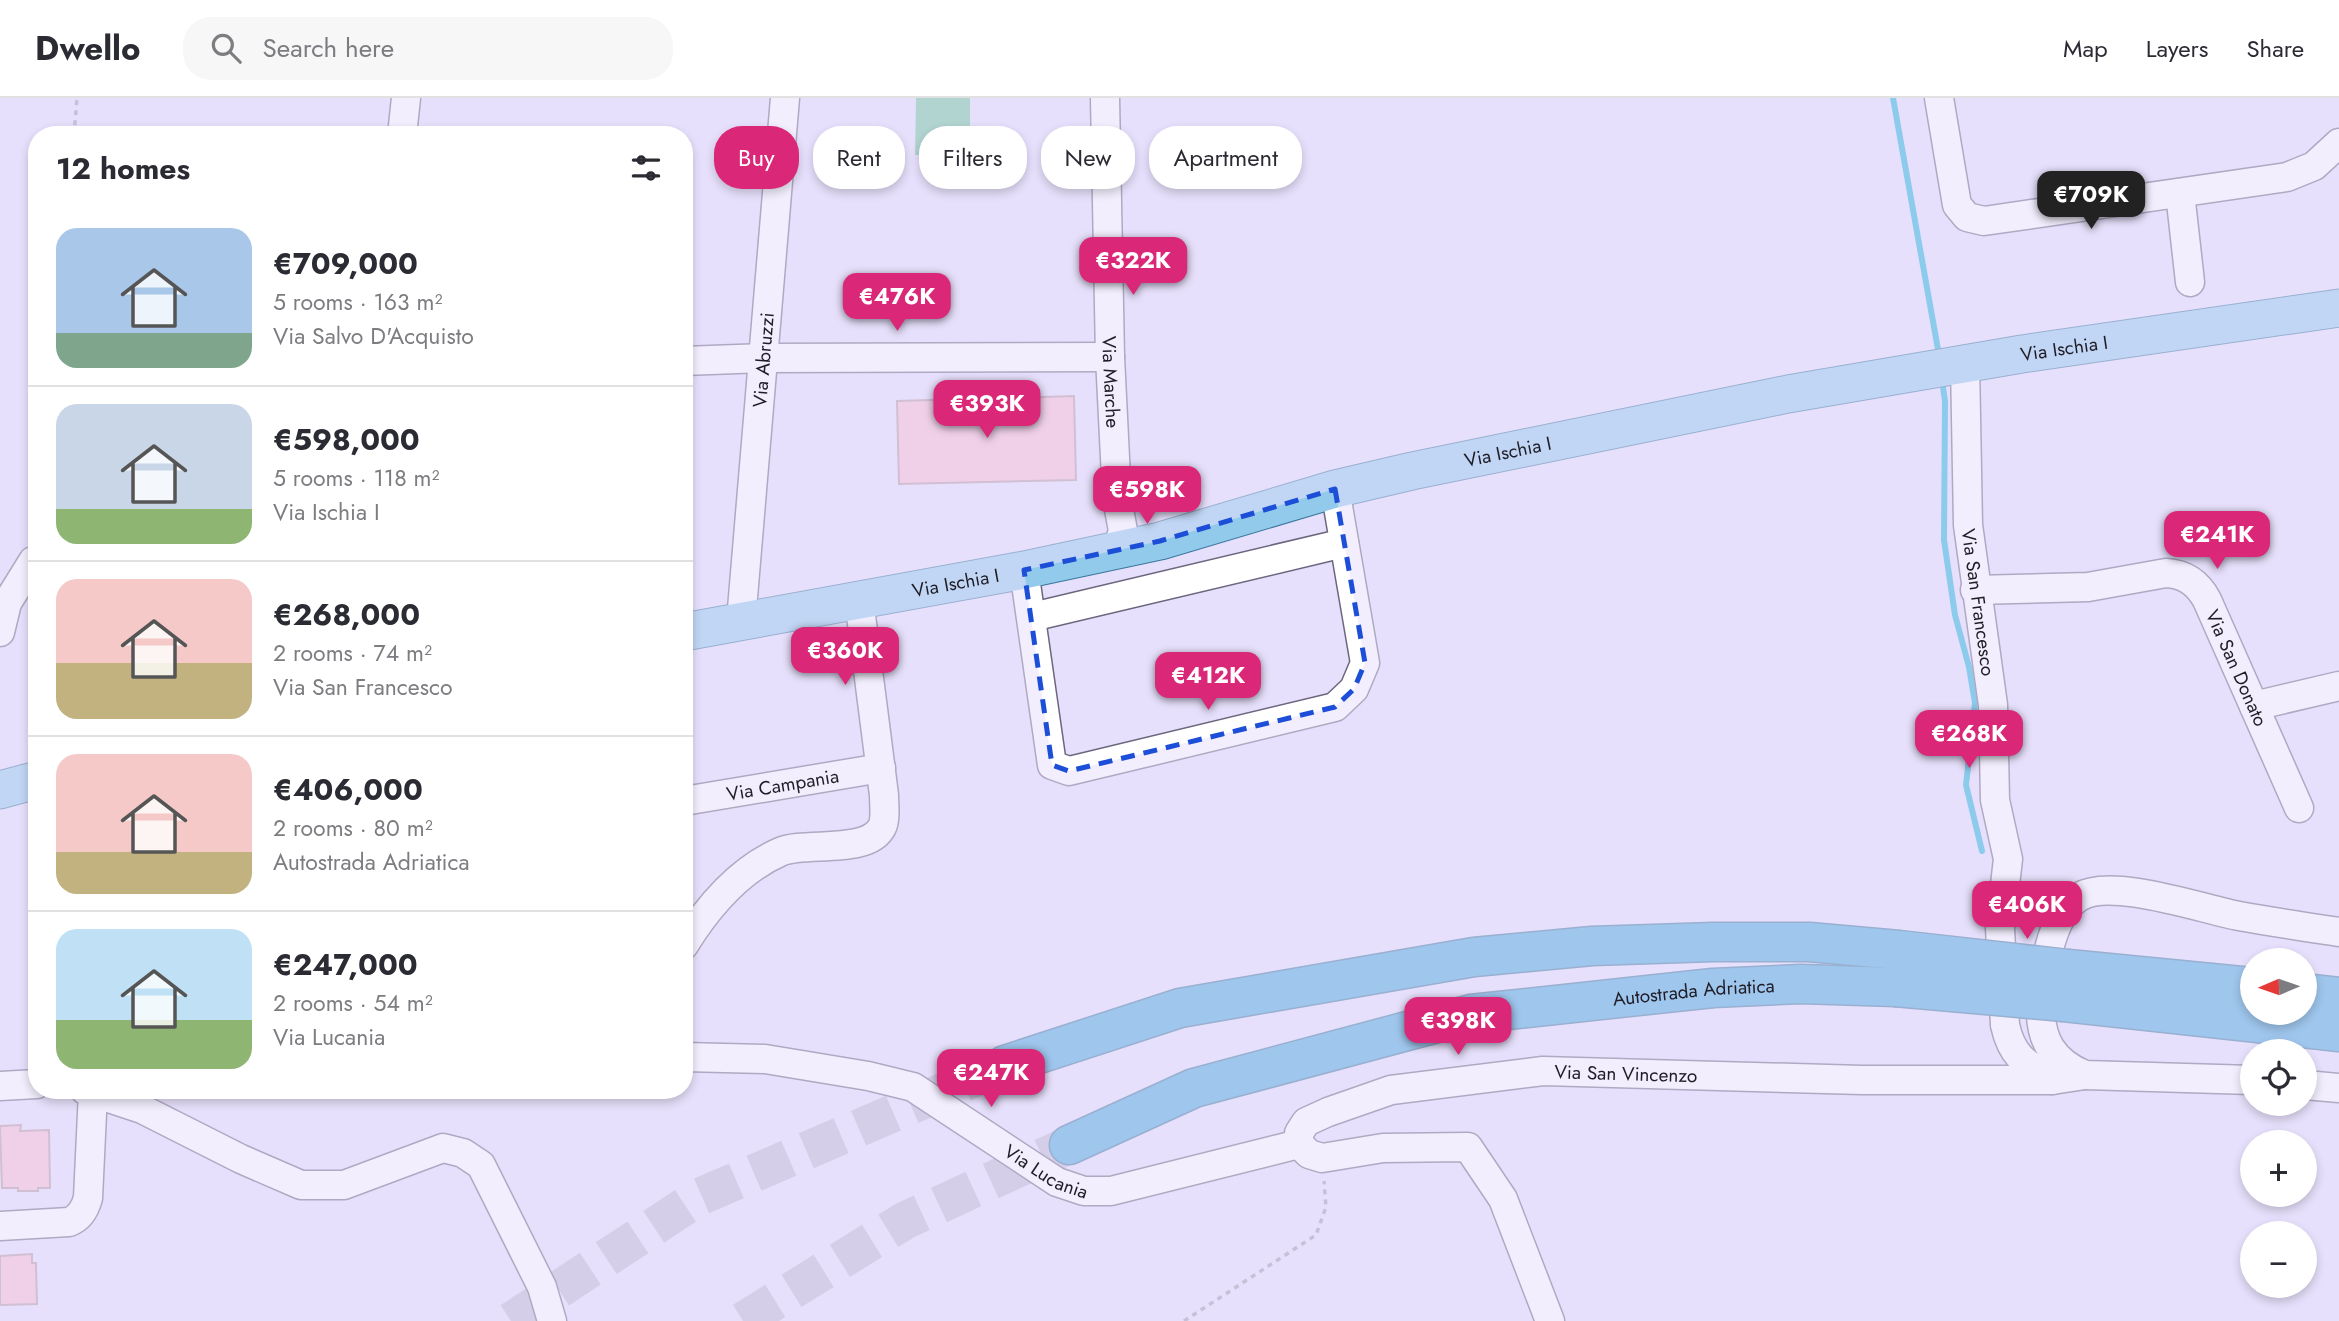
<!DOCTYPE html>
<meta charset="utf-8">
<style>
:root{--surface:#fff;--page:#f7f7f7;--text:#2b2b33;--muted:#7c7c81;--line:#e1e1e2;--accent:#db2777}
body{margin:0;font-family:Jost,sans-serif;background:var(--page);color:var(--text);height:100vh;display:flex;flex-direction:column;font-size:26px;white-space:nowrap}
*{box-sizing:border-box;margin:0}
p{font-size:23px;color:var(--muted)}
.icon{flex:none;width:38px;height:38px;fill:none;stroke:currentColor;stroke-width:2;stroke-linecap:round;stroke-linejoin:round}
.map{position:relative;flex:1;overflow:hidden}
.drawer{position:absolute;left:28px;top:28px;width:665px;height:973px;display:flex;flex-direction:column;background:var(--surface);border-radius:28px;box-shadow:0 4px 10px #0003}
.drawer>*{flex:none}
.top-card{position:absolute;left:714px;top:28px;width:665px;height:63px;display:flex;gap:14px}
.needle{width:46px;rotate:268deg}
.fabs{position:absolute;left:2240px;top:850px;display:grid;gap:14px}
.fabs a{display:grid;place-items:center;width:77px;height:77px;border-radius:50%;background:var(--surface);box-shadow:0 4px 10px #0003;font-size:35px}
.price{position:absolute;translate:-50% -60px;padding:0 16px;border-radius:14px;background:var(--accent);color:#fff;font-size:23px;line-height:46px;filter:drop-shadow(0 2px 4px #0008)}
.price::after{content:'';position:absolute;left:50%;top:42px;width:21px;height:16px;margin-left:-10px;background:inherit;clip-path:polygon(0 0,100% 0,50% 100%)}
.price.current{background:#222;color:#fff}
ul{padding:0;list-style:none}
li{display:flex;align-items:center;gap:21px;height:175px;padding:0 28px}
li+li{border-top:2px solid var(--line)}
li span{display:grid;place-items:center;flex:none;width:196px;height:140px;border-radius:21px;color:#555}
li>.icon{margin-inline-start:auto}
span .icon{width:84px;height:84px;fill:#fffc;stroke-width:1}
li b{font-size:30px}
h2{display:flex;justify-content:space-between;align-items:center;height:84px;padding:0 28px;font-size:30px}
.tag{padding:0 24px;border-radius:28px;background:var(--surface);box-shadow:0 4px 10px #0003;font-size:24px;line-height:63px}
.tag.current{background:var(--accent);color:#fff}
header{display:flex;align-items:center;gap:42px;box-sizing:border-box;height:98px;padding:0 35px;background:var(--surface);border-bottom:2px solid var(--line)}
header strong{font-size:33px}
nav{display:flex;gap:38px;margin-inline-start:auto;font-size:24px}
.search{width:490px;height:63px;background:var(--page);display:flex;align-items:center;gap:18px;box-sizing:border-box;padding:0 24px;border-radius:28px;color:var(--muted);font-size:26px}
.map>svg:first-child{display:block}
.green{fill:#70c69e}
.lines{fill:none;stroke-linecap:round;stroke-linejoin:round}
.stream{stroke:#1fb2d9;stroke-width:6}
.building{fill:#fabdd3;stroke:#b597a2;stroke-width:2}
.highway-tunnel{stroke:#bfb9d1;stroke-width:38;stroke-dasharray:38 19;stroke-linecap:butt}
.minor-casing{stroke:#6c667e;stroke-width:31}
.major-casing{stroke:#3a769c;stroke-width:39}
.highway-casing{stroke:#3a769c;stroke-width:41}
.path{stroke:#9f9aaf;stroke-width:3.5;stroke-dasharray:5 5;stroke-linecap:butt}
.minor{stroke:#fff;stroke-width:28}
.major{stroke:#91caea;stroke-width:37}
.highway{stroke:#48a6dc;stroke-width:38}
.highway-bridge-casing{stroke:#3a769c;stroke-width:41;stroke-linecap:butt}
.highway-bridge{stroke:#48a6dc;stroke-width:38}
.marked{fill:none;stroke:#1d4ed8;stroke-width:5;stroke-dasharray:14 9;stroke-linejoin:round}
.labels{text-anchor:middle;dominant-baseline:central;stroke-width:7;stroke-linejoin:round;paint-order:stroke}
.street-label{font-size:19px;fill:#1f1c26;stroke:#e7e0fc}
</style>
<header>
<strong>Dwello</strong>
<div class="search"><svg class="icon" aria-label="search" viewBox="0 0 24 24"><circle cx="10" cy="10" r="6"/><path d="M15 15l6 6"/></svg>Search here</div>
<nav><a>Map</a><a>Layers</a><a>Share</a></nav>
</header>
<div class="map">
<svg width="2339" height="1223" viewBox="0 0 2339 1223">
<rect width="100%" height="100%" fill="#e7e0fc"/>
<path class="green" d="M916,0H970V58L915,57Z"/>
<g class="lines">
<path class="stream" d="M1893,0L1939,257
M1942,282L1945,303L1944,442L1955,517L1969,569L1975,605L1966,687L1982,753"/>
</g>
<path class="building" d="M1074,298L1076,382L899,386L897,303Z
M21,1027L20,1033L49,1032L50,1090H38V1093H18V1090H2L0,1028Z
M32,1156V1165H36L37,1206L0,1207V1158Z"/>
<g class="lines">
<path class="highway-tunnel" d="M511,1223L699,1099L1005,967
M743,1223L904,1123L1069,1047"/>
<g class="minor-casing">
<g id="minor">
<path id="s1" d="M1105,0L1110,259L1117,400L1123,433L1117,451"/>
<path d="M1939,0L1957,107L1967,119L1984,123L2287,79L2314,68L2339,45"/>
<path d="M402,37L406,0"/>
<path d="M2180,95L2190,184"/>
<path d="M684,263L765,260L1110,259"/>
<path id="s2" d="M1965,265L1968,427L1993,607L1995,702L2008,761L2000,830L2005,927C2012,959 2026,966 2052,982L2085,977"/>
<path d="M1024,472L1052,667L1069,673L1335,609L1354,591L1365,565L1335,391"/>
<path id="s3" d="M1975,492L2088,489L2166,475C2185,476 2198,485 2207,502L2299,710"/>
<path d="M1032,519L1344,445"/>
<path id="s4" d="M741,523L785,0"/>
<path d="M0,534L7,505L33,463"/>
<path d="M2254,608L2339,588"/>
<path id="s5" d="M684,703L881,670"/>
<path d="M684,847C707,810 739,772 780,754C805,743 868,757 882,729C886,721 884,706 884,697L859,502"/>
<path id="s6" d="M684,959L765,961L868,978L913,989L1057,1084L1084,1093H1111L1299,1046"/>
<path d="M2252,982L2085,977C2053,964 2039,941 2041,906C2043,875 2050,817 2079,799C2111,779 2202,811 2239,818C2272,824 2306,829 2339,834"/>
<path d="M2305,987L2339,990"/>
<path d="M0,988L37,986"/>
<path d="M85,992L142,1011L241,1061L301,1087H344L443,1050L463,1055L481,1067L542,1189L552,1223"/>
<path d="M0,1128L69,1124C80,1120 85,1111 88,1100L93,994"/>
<path id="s7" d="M1550,1223L1503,1101L1468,1049L1383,1050L1322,1060L1309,1056L1299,1046V1035L1306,1024L1328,1014L1391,992L1543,973L1862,982H2052"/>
</g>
</g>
<g class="major-casing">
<g id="major">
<path id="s8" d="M684,534L1024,472L1160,443L1335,391L1412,373L1788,296L2022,256L2339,210"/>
<path d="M0,692L37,682"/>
</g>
</g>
<g class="highway-casing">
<g id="highway">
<path d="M2068,871L2252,889"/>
<path d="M2305,895L2339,899"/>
<path d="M2064,904L2339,934"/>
<path d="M1005,967L1180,910L1474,859L1592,848L1713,844H1809L1899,852"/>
<path id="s9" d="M1069,1047L1194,990L1471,916L1713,890L1801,886L1895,889"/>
</g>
</g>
<path class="path" d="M74,37L77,0
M35,442L37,419
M1184,1223L1316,1137L1326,1109L1324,1083"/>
<use href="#minor" class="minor"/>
<use href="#major" class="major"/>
<use href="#highway" class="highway"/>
<g class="highway-bridge-casing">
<path id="highway-bridge" d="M1899,852L2068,871
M1895,889L2064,904"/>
</g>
<use href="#highway-bridge" class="highway-bridge"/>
</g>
<path d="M0 0H2339V1223H0ZM1335,391L1365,565L1354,591L1335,609L1069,673L1052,667L1024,472L1160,443Z" fill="#e7e0fc" fill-opacity=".55" fill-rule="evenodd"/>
<path class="marked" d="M1335,391L1365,565L1354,591L1335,609L1069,673L1052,667L1024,472L1160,443Z"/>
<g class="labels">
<g class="street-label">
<text stroke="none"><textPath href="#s8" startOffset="1410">Via Ischia I</textPath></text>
<text stroke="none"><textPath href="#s4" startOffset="262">Via Abruzzi</textPath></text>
<text stroke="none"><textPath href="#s1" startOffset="284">Via Marche</textPath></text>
<text stroke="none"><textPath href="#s8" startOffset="844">Via Ischia I</textPath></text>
<text stroke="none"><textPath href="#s8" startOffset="276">Via Ischia I</textPath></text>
<text stroke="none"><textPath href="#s2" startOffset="240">Via San Francesco</textPath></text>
<text stroke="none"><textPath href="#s3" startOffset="318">Via San Donato</textPath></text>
<text stroke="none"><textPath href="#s5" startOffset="100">Via Campania</textPath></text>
<text stroke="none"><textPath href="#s9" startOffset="648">Autostrada Adriatica</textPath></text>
<text stroke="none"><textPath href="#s7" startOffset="719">Via San Vincenzo</textPath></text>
<text stroke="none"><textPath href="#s6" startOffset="390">Via Lucania</textPath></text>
</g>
</g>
</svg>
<div class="fabs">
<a><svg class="needle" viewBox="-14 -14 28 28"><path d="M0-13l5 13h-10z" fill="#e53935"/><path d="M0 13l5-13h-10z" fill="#7c7c81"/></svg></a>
<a><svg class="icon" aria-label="locate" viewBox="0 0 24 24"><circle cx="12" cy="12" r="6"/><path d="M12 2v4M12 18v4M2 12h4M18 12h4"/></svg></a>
<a>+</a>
<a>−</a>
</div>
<b class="price current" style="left:2091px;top:133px">€709K</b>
<b class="price" style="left:1133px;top:199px">€322K</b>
<b class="price" style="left:897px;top:235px">€476K</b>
<b class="price" style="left:987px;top:342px">€393K</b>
<b class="price" style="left:1147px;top:428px">€598K</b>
<b class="price" style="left:2217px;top:473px">€241K</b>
<b class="price" style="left:845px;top:589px">€360K</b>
<b class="price" style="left:1208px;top:614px">€412K</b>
<b class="price" style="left:1969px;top:672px">€268K</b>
<b class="price" style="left:2027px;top:843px">€406K</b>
<b class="price" style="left:1458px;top:959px">€398K</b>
<b class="price" style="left:991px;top:1011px">€247K</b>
<div class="top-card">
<a class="tag current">Buy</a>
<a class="tag">Rent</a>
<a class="tag">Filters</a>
<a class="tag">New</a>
<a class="tag">Apartment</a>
</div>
<section class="drawer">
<h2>12 homes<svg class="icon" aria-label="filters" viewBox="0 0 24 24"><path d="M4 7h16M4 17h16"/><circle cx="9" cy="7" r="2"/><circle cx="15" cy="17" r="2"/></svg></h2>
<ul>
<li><span style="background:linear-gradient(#a9c7e8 75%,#7fa58c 0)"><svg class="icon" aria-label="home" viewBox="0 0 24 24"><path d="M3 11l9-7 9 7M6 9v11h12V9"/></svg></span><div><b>€709,000</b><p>5 rooms · 163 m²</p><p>Via Salvo D'Acquisto</p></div></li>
<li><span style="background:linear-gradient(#c9d6e8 75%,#8fb573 0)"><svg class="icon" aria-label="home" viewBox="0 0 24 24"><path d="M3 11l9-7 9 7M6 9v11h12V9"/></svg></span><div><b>€598,000</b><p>5 rooms · 118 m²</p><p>Via Ischia I</p></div></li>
<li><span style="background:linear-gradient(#f6c9c9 60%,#c2b280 0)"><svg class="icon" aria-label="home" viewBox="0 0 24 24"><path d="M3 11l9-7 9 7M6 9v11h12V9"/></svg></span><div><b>€268,000</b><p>2 rooms · 74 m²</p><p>Via San Francesco</p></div></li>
<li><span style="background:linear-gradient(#f6c9c9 70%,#c2b280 0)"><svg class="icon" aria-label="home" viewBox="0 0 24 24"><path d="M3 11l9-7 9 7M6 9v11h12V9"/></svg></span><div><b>€406,000</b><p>2 rooms · 80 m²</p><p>Autostrada Adriatica</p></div></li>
<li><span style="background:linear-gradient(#bfe0f5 65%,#8fb573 0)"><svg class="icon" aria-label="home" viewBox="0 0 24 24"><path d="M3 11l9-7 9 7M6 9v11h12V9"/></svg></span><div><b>€247,000</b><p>2 rooms · 54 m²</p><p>Via Lucania</p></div></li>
</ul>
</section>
</div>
